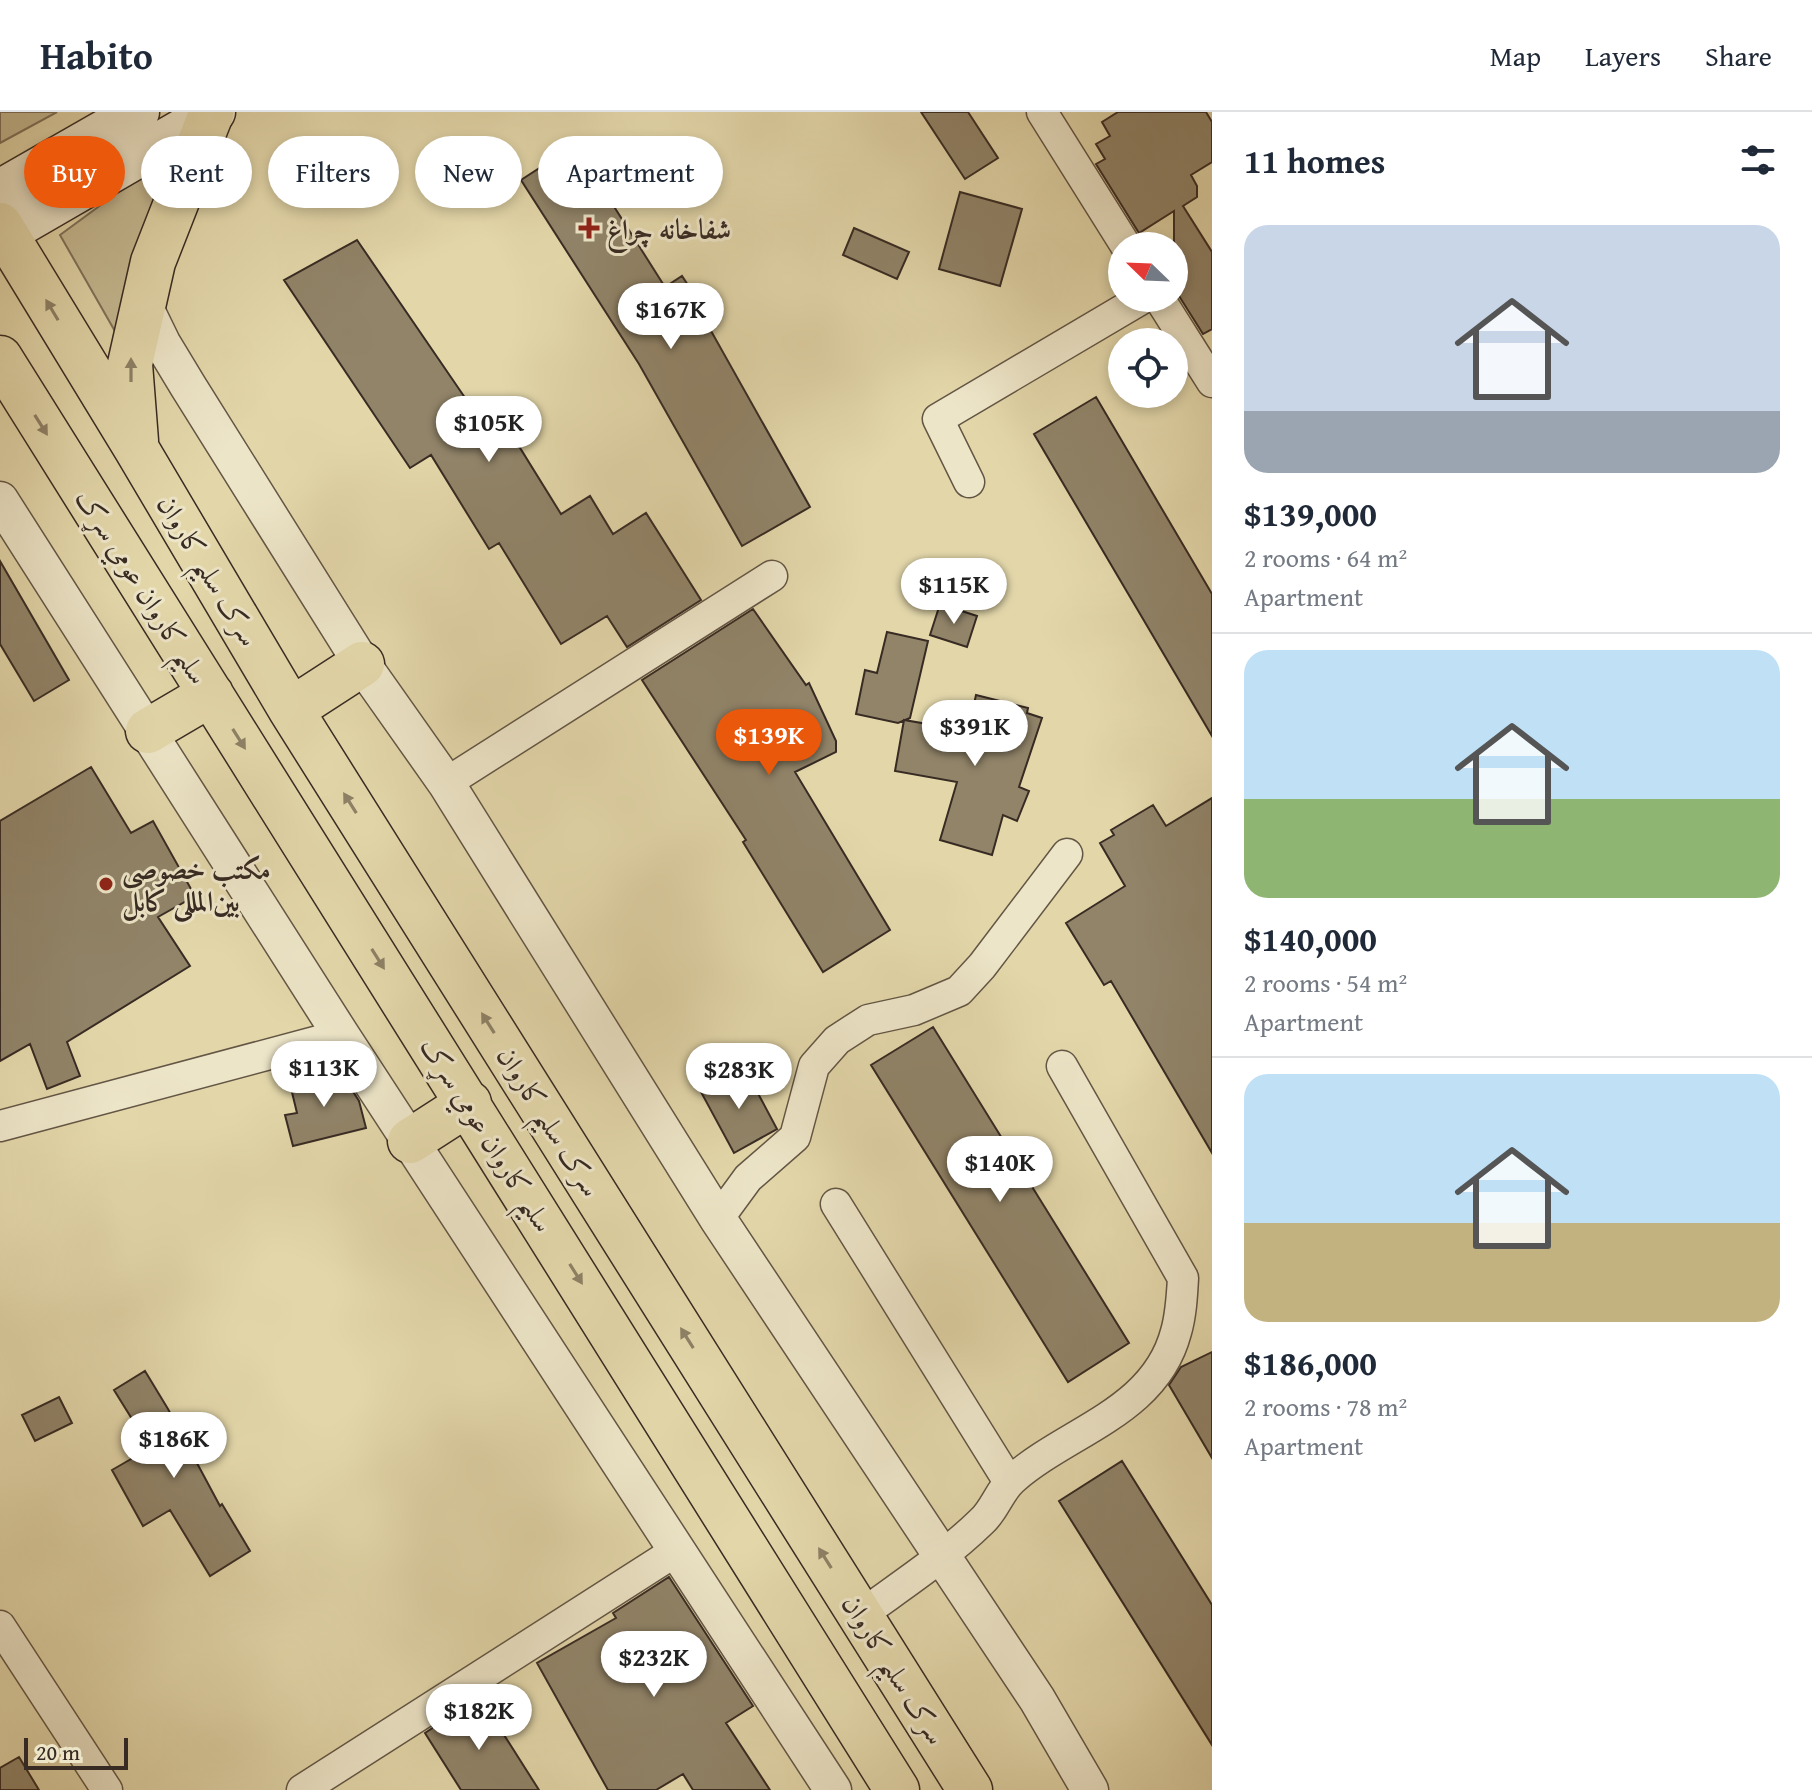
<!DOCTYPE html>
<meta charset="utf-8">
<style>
:root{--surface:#fff;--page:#f2f2f3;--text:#1f2937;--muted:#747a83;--line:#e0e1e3;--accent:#ea580c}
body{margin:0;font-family:"Gentium Book Plus",Amiri,serif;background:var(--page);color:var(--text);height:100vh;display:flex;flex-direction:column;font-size:30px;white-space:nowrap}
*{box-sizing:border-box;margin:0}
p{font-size:26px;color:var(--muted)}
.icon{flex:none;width:44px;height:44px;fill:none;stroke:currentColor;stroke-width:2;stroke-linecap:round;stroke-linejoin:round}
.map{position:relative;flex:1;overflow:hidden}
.drawer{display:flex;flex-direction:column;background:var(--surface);width:600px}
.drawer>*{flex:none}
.top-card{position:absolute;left:24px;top:24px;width:760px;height:72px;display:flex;gap:16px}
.needle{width:52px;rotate:293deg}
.controls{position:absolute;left:1108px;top:120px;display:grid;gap:16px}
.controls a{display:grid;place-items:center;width:80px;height:80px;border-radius:50%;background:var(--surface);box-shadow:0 4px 12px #0003;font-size:40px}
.scale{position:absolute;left:24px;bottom:20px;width:104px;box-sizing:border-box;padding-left:8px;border:4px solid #382b23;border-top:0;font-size:22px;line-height:28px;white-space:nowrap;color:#382b23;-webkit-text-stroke:6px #ede5c8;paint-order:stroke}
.price{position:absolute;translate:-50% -68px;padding:0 18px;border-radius:28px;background:#fff;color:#222;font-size:26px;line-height:52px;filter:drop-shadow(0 2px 4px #0008)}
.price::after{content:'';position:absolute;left:50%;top:48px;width:24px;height:18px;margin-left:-12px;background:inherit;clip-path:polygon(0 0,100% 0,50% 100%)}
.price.active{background:var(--accent);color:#fff}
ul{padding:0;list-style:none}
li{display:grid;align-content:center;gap:16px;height:424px;padding:0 32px}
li+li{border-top:2px solid var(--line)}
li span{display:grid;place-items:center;height:248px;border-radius:24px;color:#555}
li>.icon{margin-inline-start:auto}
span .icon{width:144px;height:144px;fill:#fffc;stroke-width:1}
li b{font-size:34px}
h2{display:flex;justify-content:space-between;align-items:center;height:96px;padding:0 32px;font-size:34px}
.chip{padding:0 28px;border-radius:36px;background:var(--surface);box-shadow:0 4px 12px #0003;font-size:28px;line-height:72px}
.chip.active{background:var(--accent);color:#fff}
header{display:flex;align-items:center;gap:48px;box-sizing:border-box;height:112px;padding:0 40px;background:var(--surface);border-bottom:2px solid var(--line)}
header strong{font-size:38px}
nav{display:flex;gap:44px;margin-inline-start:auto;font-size:28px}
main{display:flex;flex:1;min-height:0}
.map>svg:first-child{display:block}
.green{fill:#c6ba93;stroke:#7f725b;stroke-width:2}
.building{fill:#918469;stroke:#382b23;stroke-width:2}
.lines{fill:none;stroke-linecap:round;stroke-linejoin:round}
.minor-casing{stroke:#635645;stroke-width:33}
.tertiary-casing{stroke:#635645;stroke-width:39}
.secondary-casing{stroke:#382b23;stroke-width:45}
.primary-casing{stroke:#382b23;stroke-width:47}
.minor{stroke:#ede5c8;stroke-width:30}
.tertiary{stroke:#ede5c8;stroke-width:36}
.secondary{stroke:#ede5c8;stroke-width:42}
.primary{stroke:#e3d7aa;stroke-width:44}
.oneway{fill:#8e8166}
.poi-dot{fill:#8f2418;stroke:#ede5c8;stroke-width:3}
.labels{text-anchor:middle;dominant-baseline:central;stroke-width:6;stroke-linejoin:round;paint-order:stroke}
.poi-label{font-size:28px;font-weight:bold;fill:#382b23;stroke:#ede5c8;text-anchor:start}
.street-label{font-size:28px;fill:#382b23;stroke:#ede5c8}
</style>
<header>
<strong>Habito</strong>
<nav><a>Map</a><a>Layers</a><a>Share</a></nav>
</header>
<main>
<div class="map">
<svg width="1212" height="1678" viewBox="0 0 1212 1678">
<rect width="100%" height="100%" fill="#e3d7aa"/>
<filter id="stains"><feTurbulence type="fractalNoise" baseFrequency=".0025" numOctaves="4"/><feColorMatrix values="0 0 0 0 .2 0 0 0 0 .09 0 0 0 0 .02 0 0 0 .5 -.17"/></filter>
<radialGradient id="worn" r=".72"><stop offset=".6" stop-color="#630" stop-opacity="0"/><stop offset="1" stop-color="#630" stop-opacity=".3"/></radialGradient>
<path class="green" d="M0,0H57L0,31Z
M169,43L133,147L120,228L60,123Z"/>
<path class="building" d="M921,0H968L998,46L965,67Z
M1118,0H1206L1212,10V50L1191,63L1197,74V85L1183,94L1212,140V217L1203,222L1174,176V99L1139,121L1096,52L1105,47L1096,32L1110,24L1102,10Z
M575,33L665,175L682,164L710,207L706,210L810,395L742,434L639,252L521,68Z
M960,80L1022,97L1000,174L939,157Z
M854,116L909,140L897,167L843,143Z
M357,128L483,312L499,302L561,402L590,384L613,422L646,401L701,488L627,535L607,504L561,532L499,431L489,437L431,343L410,356L284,168Z
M1096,285L1212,482V624L1034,322Z
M0,449L69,568L34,589L0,532Z
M940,492L977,504L967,535L930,523Z
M753,497L806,573L809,571L836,629V640L795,660L890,818L823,860L743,730L746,728L642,568Z
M887,520L928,529L910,606L898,611L856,602L865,558L877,561Z
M976,583L1028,596L1027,601L1042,606L1019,675L1029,679L1017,709L1003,703L992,743L940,728L957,670L895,659L904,608L968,619Z
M91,655L131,721L153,709L195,784L158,805L190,854L67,930L80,964L47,977L30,932L0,949V709Z
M1212,686V1041L1111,869L1104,873L1066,811L1125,774L1100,731L1114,723L1111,718L1153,693L1166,714Z
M933,915L1129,1231L1068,1270L871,953Z
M745,957L777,1017L734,1041L701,980Z
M340,959L359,989L366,1016L293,1034L285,1003L297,1001L290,972Z
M1212,1240V1346L1169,1273L1181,1255Z
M145,1259L168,1297L220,1394L222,1392L250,1439L210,1464L170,1398L143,1414L112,1358L150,1336L114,1278Z
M59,1285L72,1311L35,1329L22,1303Z
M1122,1349L1212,1493V1633L1059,1389Z
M669,1465L753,1594L726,1611L770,1678H693L683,1662L656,1678H608L537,1551L616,1506L613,1501Z
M480,1585L539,1678H461L425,1621Z
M19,1645L39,1678H0V1656Z"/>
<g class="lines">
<g class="minor-casing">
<path id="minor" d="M1042,0L1126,134
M1159,186L1212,270
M969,370L938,307L1143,186
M446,671L772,464
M0,1014L341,923
M836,1092L1009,1370
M718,1107L748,1066L795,1025L814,954L837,928L868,908L914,898L959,879L982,854L1067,742
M861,1503C902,1473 945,1445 981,1410C995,1398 999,1379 1013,1367C1069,1318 1155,1300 1176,1220C1181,1203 1182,1184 1183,1166L1062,954
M0,1514L107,1678
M302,1678L676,1439"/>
</g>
<g class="tertiary-casing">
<path id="tertiary" d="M143,192L162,231L188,274L362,552L446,671L718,1107L1037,1587L1090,1678
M0,388L341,923L833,1678"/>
</g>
<g class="secondary-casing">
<path id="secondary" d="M0,79L138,0
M0,124L214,0"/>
</g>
<g class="primary-casing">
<path id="primary" d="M0,113L136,336L291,598L970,1678
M0,246L897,1678
M136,329L130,252L153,150L211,2
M291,598L362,552
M148,619L211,582
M410,1029L469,991"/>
</g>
<use href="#minor" class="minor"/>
<use href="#tertiary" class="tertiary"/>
<use href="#secondary" class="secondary"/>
<use href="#primary" class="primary"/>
</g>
<defs><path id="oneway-solid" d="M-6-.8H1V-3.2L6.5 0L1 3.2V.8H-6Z" transform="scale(2)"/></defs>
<g class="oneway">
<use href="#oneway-solid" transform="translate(52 198) rotate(-121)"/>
<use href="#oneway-solid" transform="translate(131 258) rotate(-90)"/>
<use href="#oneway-solid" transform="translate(41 313) rotate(58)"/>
<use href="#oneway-solid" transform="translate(239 627) rotate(58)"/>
<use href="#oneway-solid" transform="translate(350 691) rotate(-122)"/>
<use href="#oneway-solid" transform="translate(378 847) rotate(58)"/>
<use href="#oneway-solid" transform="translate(488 911) rotate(-122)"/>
<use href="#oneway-solid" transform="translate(576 1162) rotate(58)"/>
<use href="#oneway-solid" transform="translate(687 1226) rotate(-122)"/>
<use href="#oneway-solid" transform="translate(825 1446) rotate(-122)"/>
</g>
<g class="poi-dot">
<path d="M585 104h8v8h8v8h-8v8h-8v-8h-8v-8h8z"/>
<circle cx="106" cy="772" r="8"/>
</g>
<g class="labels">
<g class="poi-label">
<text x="607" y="116">شفاخانه چراغ</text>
<text x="122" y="756">مکتب خصوصی<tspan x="122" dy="32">بین‌المللی کابل</tspan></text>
</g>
<g class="street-label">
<text transform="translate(209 458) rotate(59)">سرک سلیم کاروان</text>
<text transform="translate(143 474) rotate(58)">سلیم کاروان عومي سړک</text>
<text transform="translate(550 1009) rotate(58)">سرک سلیم کاروان</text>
<text transform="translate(488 1022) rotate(58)">سلیم کاروان عومي سړک</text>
<text transform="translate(895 1557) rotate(58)">سرک سلیم کاروان</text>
</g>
</g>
<rect width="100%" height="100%" filter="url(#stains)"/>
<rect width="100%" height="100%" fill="url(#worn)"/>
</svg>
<div class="controls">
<a><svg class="needle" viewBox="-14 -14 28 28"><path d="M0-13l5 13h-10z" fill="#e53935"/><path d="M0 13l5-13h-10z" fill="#747a83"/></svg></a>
<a><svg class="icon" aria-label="locate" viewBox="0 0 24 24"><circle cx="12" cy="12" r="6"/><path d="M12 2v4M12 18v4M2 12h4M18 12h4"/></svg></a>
</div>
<div class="scale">20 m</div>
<b class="price" style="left:671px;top:239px">$167K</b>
<b class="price" style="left:489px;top:352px">$105K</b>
<b class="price" style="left:954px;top:514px">$115K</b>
<b class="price" style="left:975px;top:656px">$391K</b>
<b class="price active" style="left:769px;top:665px">$139K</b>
<b class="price" style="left:324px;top:997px">$113K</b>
<b class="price" style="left:739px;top:999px">$283K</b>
<b class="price" style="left:1000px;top:1092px">$140K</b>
<b class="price" style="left:174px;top:1368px">$186K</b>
<b class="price" style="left:654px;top:1587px">$232K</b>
<b class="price" style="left:479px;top:1640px">$182K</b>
<div class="top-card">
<a class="chip active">Buy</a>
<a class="chip">Rent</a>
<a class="chip">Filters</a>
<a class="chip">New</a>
<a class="chip">Apartment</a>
</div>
</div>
<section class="drawer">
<h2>11 homes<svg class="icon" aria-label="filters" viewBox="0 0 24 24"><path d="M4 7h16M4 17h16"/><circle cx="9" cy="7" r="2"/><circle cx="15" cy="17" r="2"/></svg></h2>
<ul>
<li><span style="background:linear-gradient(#c9d6e8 75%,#9aa5b1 0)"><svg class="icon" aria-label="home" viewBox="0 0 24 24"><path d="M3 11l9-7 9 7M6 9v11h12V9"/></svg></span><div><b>$139,000</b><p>2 rooms · 64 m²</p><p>Apartment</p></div></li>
<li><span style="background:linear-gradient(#bfe0f5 60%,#8fb573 0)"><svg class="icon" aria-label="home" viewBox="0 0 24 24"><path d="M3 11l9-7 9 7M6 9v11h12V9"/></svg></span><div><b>$140,000</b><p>2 rooms · 54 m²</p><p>Apartment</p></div></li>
<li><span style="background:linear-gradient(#bfe0f5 60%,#c2b280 0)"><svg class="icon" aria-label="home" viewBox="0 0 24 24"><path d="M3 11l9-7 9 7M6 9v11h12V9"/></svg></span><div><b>$186,000</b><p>2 rooms · 78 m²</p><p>Apartment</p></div></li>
</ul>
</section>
</main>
